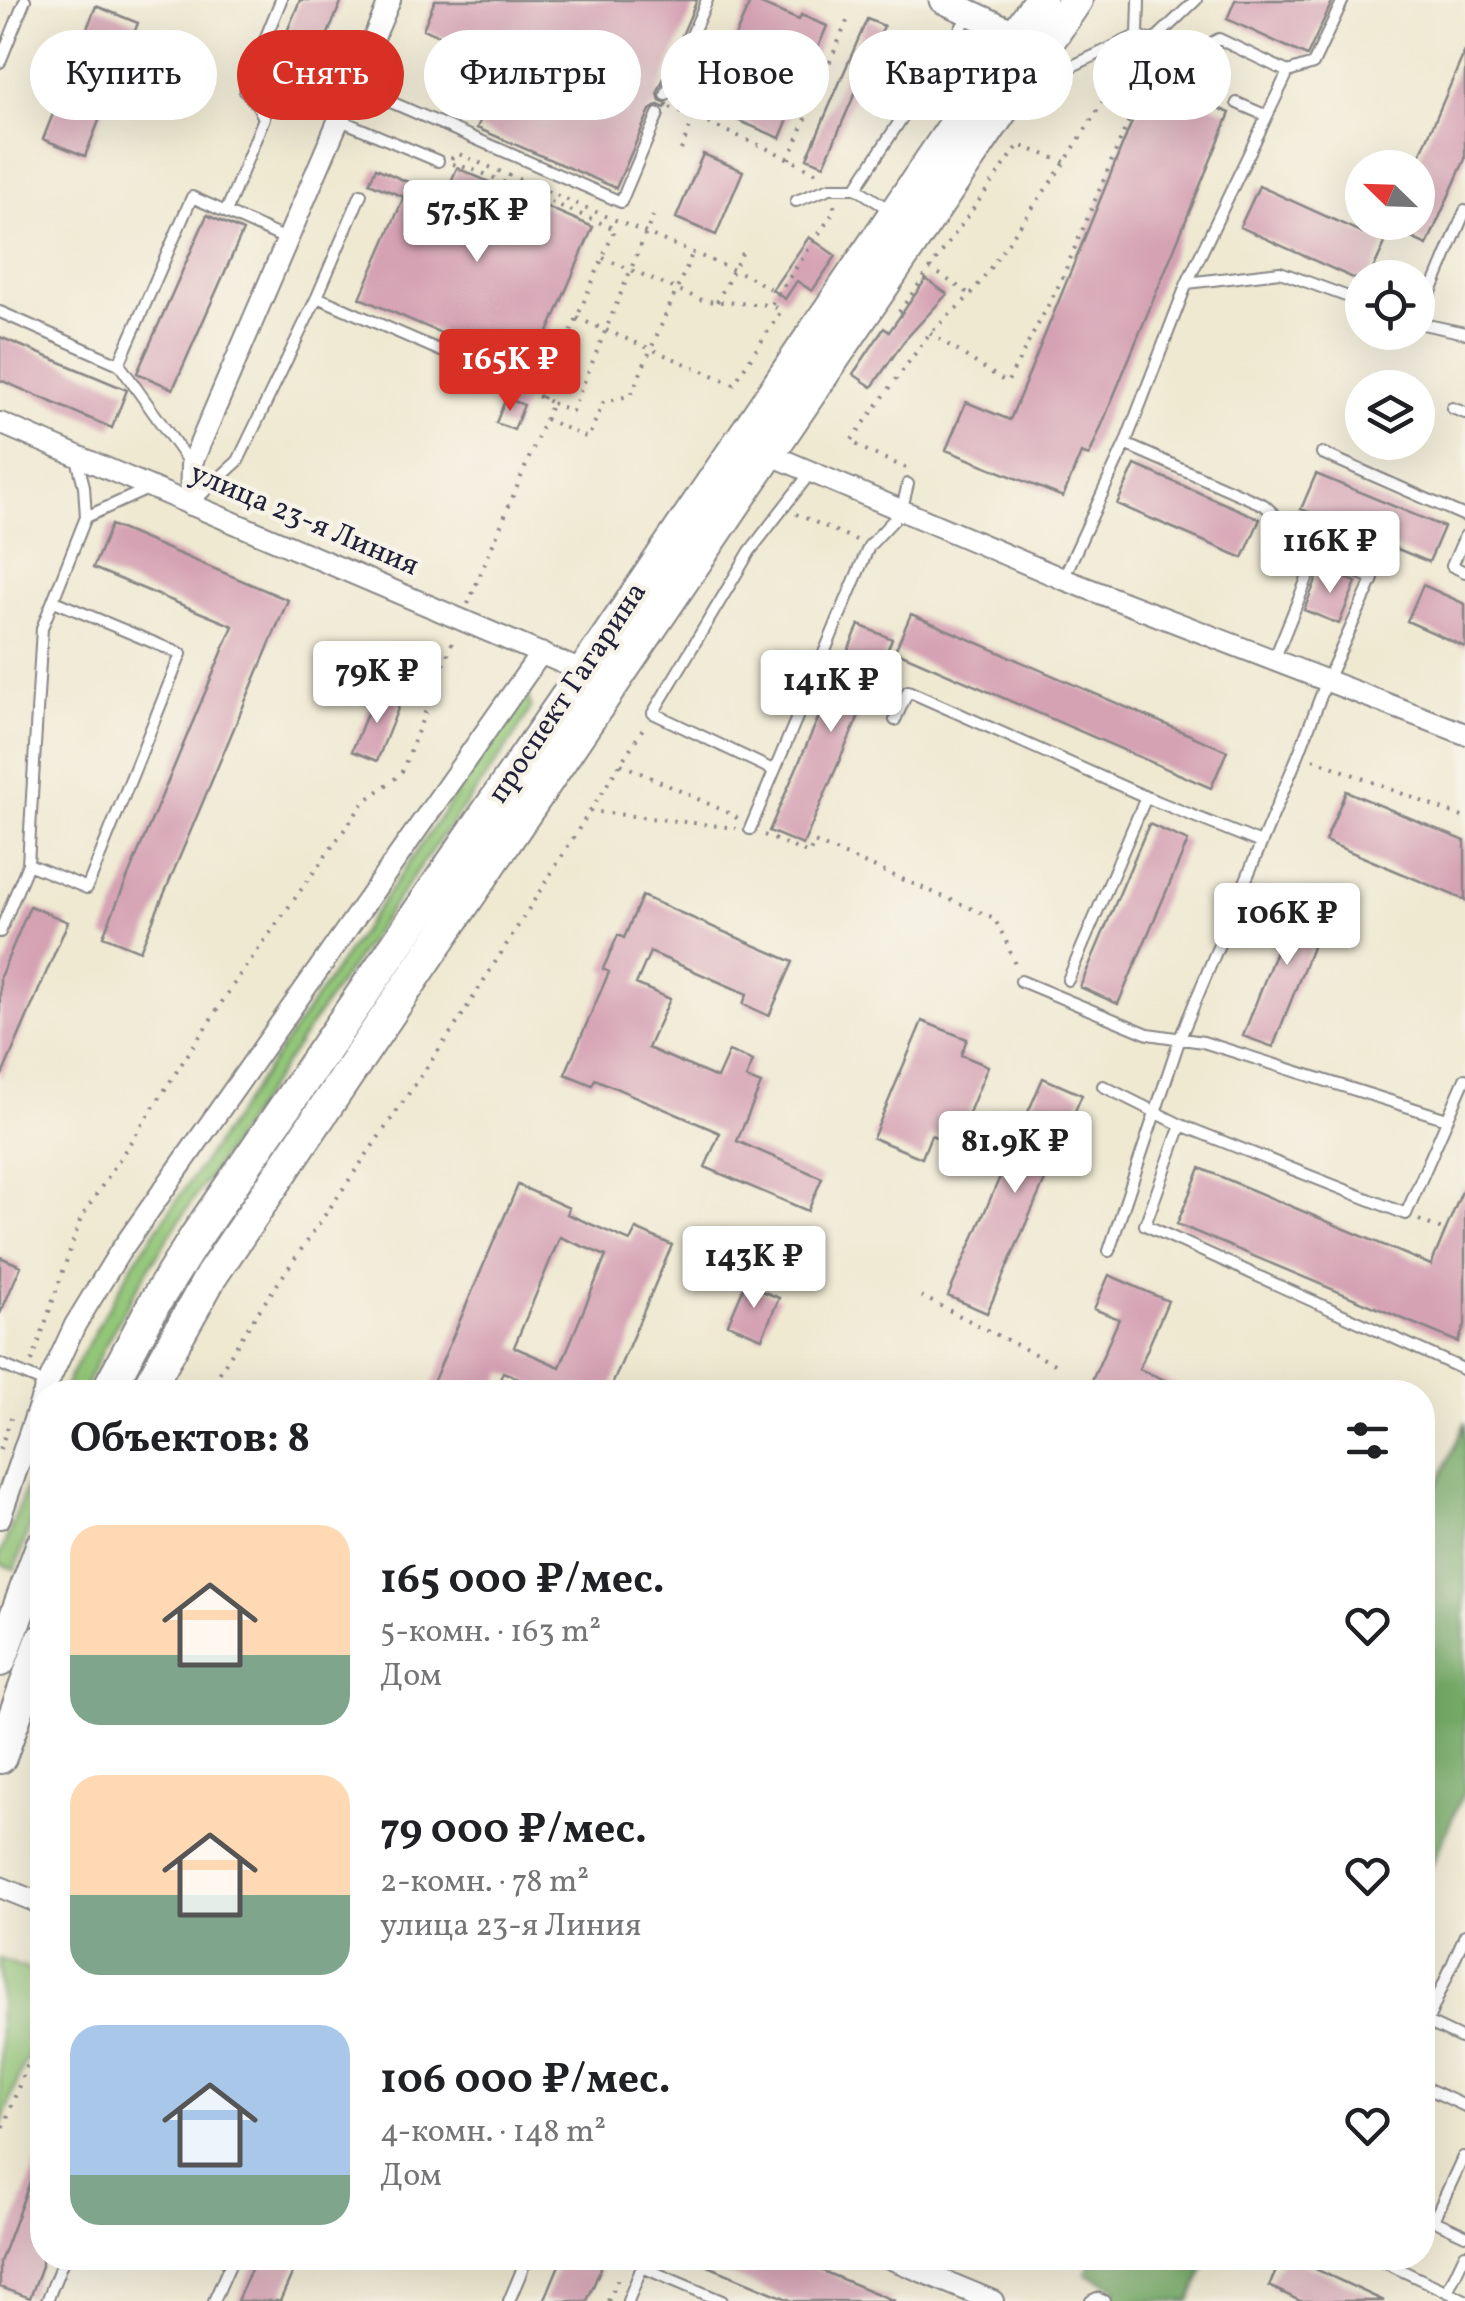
<!DOCTYPE html>
<html lang="ru">
<meta charset="utf-8">
<style>
:root{--surface:#fff;--page:#f2f2f2;--text:#202124;--muted:#757577;--accent:#d93025}
body{margin:0;font-family:Vollkorn,serif;background:var(--page);color:var(--text);height:100vh;display:flex;flex-direction:column;font-size:38px;white-space:nowrap}
*{box-sizing:border-box;margin:0}
p{font-size:32px;color:var(--muted)}
.icon{flex:none;width:55px;height:55px;fill:none;stroke:currentColor;stroke-width:2;stroke-linecap:round;stroke-linejoin:round}
.map{position:relative;flex:1;overflow:hidden}
.panel{position:absolute;left:30px;top:1380px;width:1405px;height:890px;display:flex;flex-direction:column;background:var(--surface);border-radius:40px;box-shadow:0 10px 40px #0002}
.panel>*{flex:none}
.guide{position:absolute;left:30px;top:30px;width:1405px;height:90px;display:flex;gap:20px}
.needle{width:65px;rotate:293deg}
.tools{position:absolute;left:1345px;top:150px;display:grid;gap:20px}
.tools a{display:grid;place-items:center;width:90px;height:90px;border-radius:50%;background:var(--surface);box-shadow:0 10px 40px #0002;font-size:50px}
.price{position:absolute;translate:-50% -85px;padding:0 22px;border-radius:10px;background:#fff;color:#222;font-size:32px;line-height:65px;filter:drop-shadow(0 2px 5px #0008)}
.price::after{content:'';position:absolute;left:50%;top:60px;width:30px;height:22px;margin-left:-15px;background:inherit;clip-path:polygon(0 0,100% 0,50% 100%)}
.price.on{background:var(--accent);color:#fff}
ul{padding:0;list-style:none}
li{display:flex;align-items:center;gap:30px;height:250px;padding:0 40px}
li span{display:grid;place-items:center;flex:none;width:280px;height:200px;border-radius:30px;color:#555}
li>.icon{margin-inline-start:auto}
span .icon{width:120px;height:120px;fill:#fffc;stroke-width:1}
li b{font-size:42px}
h2{display:flex;justify-content:space-between;align-items:center;height:120px;padding:0 40px;font-size:42px}
.tag{padding:0 35px;border-radius:45px;background:var(--surface);box-shadow:0 10px 40px #0002;font-size:35px;line-height:90px}
.tag.on{background:var(--accent);color:#fff}
.map>svg:first-child{display:block}
.green{fill:#93c778;stroke:#5a745a;stroke-width:2.5}
.forest{fill:#76ac68;stroke:#4c6752;stroke-width:2.5}
.building{fill:#d5a2b4;fill-rule:evenodd}
.lines{fill:none;stroke-linecap:round;stroke-linejoin:round}
.service-casing{stroke:#888686;stroke-width:14}
.minor-casing{stroke:#888686;stroke-width:24}
.tertiary-casing{stroke:#888686;stroke-width:29}
.primary-casing{stroke:#888686;stroke-width:36}
.path{stroke:#888686;stroke-width:4;stroke-dasharray:2.5 8;stroke-linecap:butt}
.service{stroke:#fff;stroke-width:10}
.minor{stroke:#fff;stroke-width:20}
.tertiary{stroke:#fff;stroke-width:25}
.primary{stroke:#fff;stroke-width:32}
.labels{text-anchor:middle;dominant-baseline:central;stroke-width:9;stroke-linejoin:round;paint-order:stroke}
.street-label{font-size:30px;fill:#22223b;stroke:#f7f3e8}
</style>
<div class="map">
<svg width="1465" height="2301" viewBox="0 0 1465 2301">
<rect width="100%" height="100%" fill="#f7f3e8"/>
<filter id="ink" filterUnits="userSpaceOnUse"><feTurbulence type="fractalNoise" baseFrequency=".01" numOctaves="2"/><feDisplacementMap in="SourceGraphic" scale="20" xChannelSelector="R" yChannelSelector="G"/><feConvolveMatrix kernelMatrix="1 2 1 2 8 2 1 2 1" color-interpolation-filters="sRGB"/></filter>
<filter id="wash" filterUnits="userSpaceOnUse"><feTurbulence type="fractalNoise" baseFrequency=".0048" numOctaves="4" result="noise"/><feDisplacementMap in="SourceGraphic" scale="40" xChannelSelector="R" yChannelSelector="G"/><feGaussianBlur stdDeviation="2.25" result="paint"/><feColorMatrix in="noise" values="0 0 0 0 0 0 0 0 0 0 0 0 0 0 0 0 0 1.4 0 .05"/><feComposite in="paint" operator="in"/></filter>
<g filter="url(#wash)">
<rect width="100%" height="100%" fill="#efe9d2"/>
<path class="green" d="M527,691L531,708C502,761 461,808 427,857C361,950 297,1045 234,1139C179,1220 122,1302 83,1392H63L70,1376L133,1264Z
M42,1447V1491L15,1569L0,1564V1556Z
M0,1959L42,1975V2015L0,2128Z"/>
<path class="forest" d="M1465,1422V1789L1423,1886V1518Z
M1093,2258H1209L1190,2301H1110L1116,2287L1086,2274Z"/>
<g id="blocks">
<path class="building" d="M300,0H342L299,104L263,90Z
M435,0H697L658,92L660,101L667,104L665,108L658,105L650,110L616,188L477,128L504,63L423,29Z
M751,0L799,20L801,15L827,26L780,138L718,112L746,46L733,41Z
M1235,0H1333L1307,56L1227,19Z
M96,6L138,23L85,156L43,139Z
M867,19L884,26L824,165L807,158Z
M1465,51V159L1427,245L1376,222H1418V160Z
M1149,80L1230,113L1089,456L1081,453L1063,497L946,450L966,402L1010,420Z
M703,154L743,171L716,235L676,218Z
M376,168L444,198L457,168L593,227L531,372L360,298L404,197L369,183Z
M1259,186L1385,243L1369,278H1362V282L1240,227Z
M207,215L243,231L173,389L137,373Z
M809,237L836,256L812,291L797,281L785,299L772,290Z
M926,279L947,294L904,341L872,387L853,374L884,328L889,332Z
M0,337L127,390L112,428L0,380Z
M506,398L524,405L514,430L496,423Z
M1135,465L1260,519L1243,558L1117,504Z
M1316,474L1444,527L1429,562L1301,509Z
M111,525L288,600L140,951L103,936L233,626L93,568Z
M1321,568L1356,582L1339,624L1304,610Z
M1423,585L1465,604V647L1407,621Z
M911,614L1227,751L1211,788L895,651Z
M859,625L892,639L803,845L769,831Z
M376,691L401,701L377,761L352,751Z
M1346,791L1465,841V900L1325,841Z
M1149,824L1188,841L1118,1004L1080,987Z
M1300,889L1330,901L1273,1047L1243,1036Z
M642,896L793,962L769,1016L743,1004L747,994L650,952L636,984L670,999L648,1048L717,1078L729,1051L753,1061L746,1078L761,1084L737,1141L822,1178L808,1211L705,1167L720,1133L595,1079L592,1085L565,1074L609,972L603,969L618,935L624,938Z
M30,906L68,922L0,1080V977Z
M922,1021L967,1039L961,1055L988,1066L956,1145L931,1135L922,1158L873,1138Z
M1043,1078L1082,1095L987,1313L948,1296Z
M1200,1168L1431,1265L1465,1184V1325L1458,1342L1177,1224Z
M518,1185L569,1208L567,1214L630,1241L636,1229L672,1245L609,1392H552L503,1372L495,1392H429ZM560,1237L606,1256L560,1367L514,1347Z
M0,1257L21,1266L0,1314Z
M1109,1275L1168,1301L1139,1369L1193,1392H1087L1119,1319L1094,1309Z
M745,1284L779,1298L762,1338L728,1324Z
M41,2152H42V2266L30,2298L0,2287V2262Z
M256,2258H299L280,2301H237Z
M562,2258H605L587,2301H544Z
M689,2258H791L895,2301H792Z
M1282,2258H1292L1384,2301H1300L1269,2286Z"/>
</g>
</g>
<g filter="url(#ink)">
<use href="#blocks" fill-opacity="0" stroke="#888686" stroke-width="2.5"/>
<g class="lines">
<g class="service-casing">
<path id="service" d="M1138,35L1185,57L1219,39L1288,72L1313,64L1343,0
M1138,35L1139,0
M1152,42L1196,0
M1185,57L1198,85
M0,62L25,0
M354,86L621,202L658,114
M1030,86L1138,35
M666,95L707,0
M1237,103L1267,116
M340,120L438,161
M856,188L893,212
M796,201L830,188H856L970,14
M226,212L264,118L258,106L245,91L246,86L281,0
M1187,283L1280,272L1362,302
M317,297L501,377
M0,312L119,364
M1418,323L1465,211
M1418,323L1465,333
M1452,408L1465,413
M1322,453L1465,516
M76,455L84,486L86,517
M190,464L119,364L192,197L288,240
M191,504L238,461L317,297L361,194
M1465,536L1452,566L1465,572
M1063,579L1125,444L1187,283L1288,72
M54,601L181,654L87,888L28,864L42,628L86,517L150,488
M1274,660L1317,554
M895,720L908,691L1146,797L1261,843
M773,770L653,713L750,551L811,472
M750,829L869,546L901,512L908,484
M0,932L28,864
M1068,980L1146,797
M1021,981L1148,1034L1203,1042L1447,1119
M1103,1086L1181,1125L1406,1214L1465,1079
M1181,1125L1145,1225L1465,1370
M1109,1251L1180,1038L1299,753L1327,680L1373,579L1317,554L1264,505L1125,444
M0,1364L47,1384
M1465,1935L1427,2022L1465,2040
M1422,2086L1465,2106
M1422,2215L1465,2235
M1434,2220L1463,2157
M1375,2258L1465,2300
M1447,2292L1465,2254
M47,2301L64,2258
M214,2301L233,2258
M509,2301L527,2258
M628,2301L642,2267L722,2301
M1091,2301L1097,2298L1104,2301"/>
</g>
<g class="minor-casing">
<path id="minor" d="M0,423L584,672
M769,454L1063,579L1465,734
M190,505L191,465L390,0
M44,1392L75,1325L119,1253L541,653
M0,1518L42,1397
M0,1887L42,1904
M889,2258L993,2301"/>
</g>
<g class="tertiary-casing">
<path id="tertiary" d="M942,0L1016,34"/>
</g>
<g class="primary-casing">
<path id="primary" d="M107,1392L155,1302L197,1235L584,672L1040,0
M146,1392L211,1276L1076,0
M0,1660L42,1546
M0,1757L42,1641"/>
</g>
<path class="path" d="M670,107L775,152L821,175
M681,150L694,117
M451,159L457,154L461,155L748,276L780,294
M789,159L850,14
M453,164L475,170L615,229L542,399
M603,258L704,301L771,305L835,210L833,201
M930,268L971,295
M717,302L744,249
M899,312L1019,145L1065,162
M577,318L734,384L781,311L771,305
M930,333L1007,383L1060,283L1156,56
M552,403L572,411L653,216
M545,419L588,438L603,403L631,395L693,252
M906,468L869,452L851,441L930,333L971,295L1065,162L1112,87L1127,57
M796,514L856,540
M468,604L552,403L514,384
M1313,759L1465,818
M621,764L733,815L739,820
M590,811L644,727
M764,835L809,854L814,842L994,918L1006,941L1016,967
M1419,1220L1445,1231
M921,1296L1056,1365
M32,1362L81,1218L239,976L365,801L401,774L455,636
M211,1392L221,1370L256,1315L456,1025L590,811L736,828
M0,1449L11,1418
M42,1738L38,1750L42,1763
M0,2137L42,2023
M608,2301L619,2276L622,2277"/>
<use href="#service" class="service"/>
<use href="#minor" class="minor"/>
<use href="#tertiary" class="tertiary"/>
<use href="#primary" class="primary"/>
</g>
</g>
<g class="labels">
<g class="street-label">
<text transform="translate(304 520) rotate(23)">улица 23-я Линия</text>
<text transform="translate(568 693) rotate(-56)">проспект Гагарина</text>
</g>
</g>
</svg>
<div class="tools">
<a><svg class="needle" viewBox="-14 -14 28 28"><path d="M0-13l5 13h-10z" fill="#e53935"/><path d="M0 13l5-13h-10z" fill="#757577"/></svg></a>
<a><svg class="icon" aria-label="locate" viewBox="0 0 24 24"><circle cx="12" cy="12" r="6"/><path d="M12 2v4M12 18v4M2 12h4M18 12h4"/></svg></a>
<a><svg class="icon" aria-label="layers" viewBox="0 0 24 24"><path d="M12 4l9 5-9 5-9-5zM3 14l9 5 9-5"/></svg></a>
</div>
<b class="price" style="left:477px;top:265px">57.5K ₽</b>
<b class="price on" style="left:510px;top:414px">165K ₽</b>
<b class="price" style="left:1330px;top:596px">116K ₽</b>
<b class="price" style="left:377px;top:726px">79K ₽</b>
<b class="price" style="left:831px;top:735px">141K ₽</b>
<b class="price" style="left:1287px;top:968px">106K ₽</b>
<b class="price" style="left:1015px;top:1196px">81.9K ₽</b>
<b class="price" style="left:754px;top:1311px">143K ₽</b>
<div class="guide">
<a class="tag">Купить</a>
<a class="tag on">Снять</a>
<a class="tag">Фильтры</a>
<a class="tag">Новое</a>
<a class="tag">Квартира</a>
<a class="tag">Дом</a>
</div>
<section class="panel">
<h2>Объектов: 8<svg class="icon" aria-label="filters" viewBox="0 0 24 24"><path d="M4 7h16M4 17h16"/><circle cx="9" cy="7" r="2"/><circle cx="15" cy="17" r="2"/></svg></h2>
<ul>
<li><span style="background:linear-gradient(#ffd9b3 65%,#7fa58c 0)"><svg class="icon" aria-label="home" viewBox="0 0 24 24"><path d="M3 11l9-7 9 7M6 9v11h12V9"/></svg></span><div><b>165 000 ₽/мес.</b><p>5-комн. · 163 m²</p><p>Дом</p></div><svg class="icon" aria-label="heart" viewBox="0 0 24 24"><path d="M12 20l-8-8c-3-5 5-10 8-4 3-6 11-1 8 4z"/></svg></li>
<li><span style="background:linear-gradient(#ffd9b3 60%,#7fa58c 0)"><svg class="icon" aria-label="home" viewBox="0 0 24 24"><path d="M3 11l9-7 9 7M6 9v11h12V9"/></svg></span><div><b>79 000 ₽/мес.</b><p>2-комн. · 78 m²</p><p>улица 23-я Линия</p></div><svg class="icon" aria-label="heart" viewBox="0 0 24 24"><path d="M12 20l-8-8c-3-5 5-10 8-4 3-6 11-1 8 4z"/></svg></li>
<li><span style="background:linear-gradient(#a9c7e8 75%,#7fa58c 0)"><svg class="icon" aria-label="home" viewBox="0 0 24 24"><path d="M3 11l9-7 9 7M6 9v11h12V9"/></svg></span><div><b>106 000 ₽/мес.</b><p>4-комн. · 148 m²</p><p>Дом</p></div><svg class="icon" aria-label="heart" viewBox="0 0 24 24"><path d="M12 20l-8-8c-3-5 5-10 8-4 3-6 11-1 8 4z"/></svg></li>
</ul>
</section>
</div>
